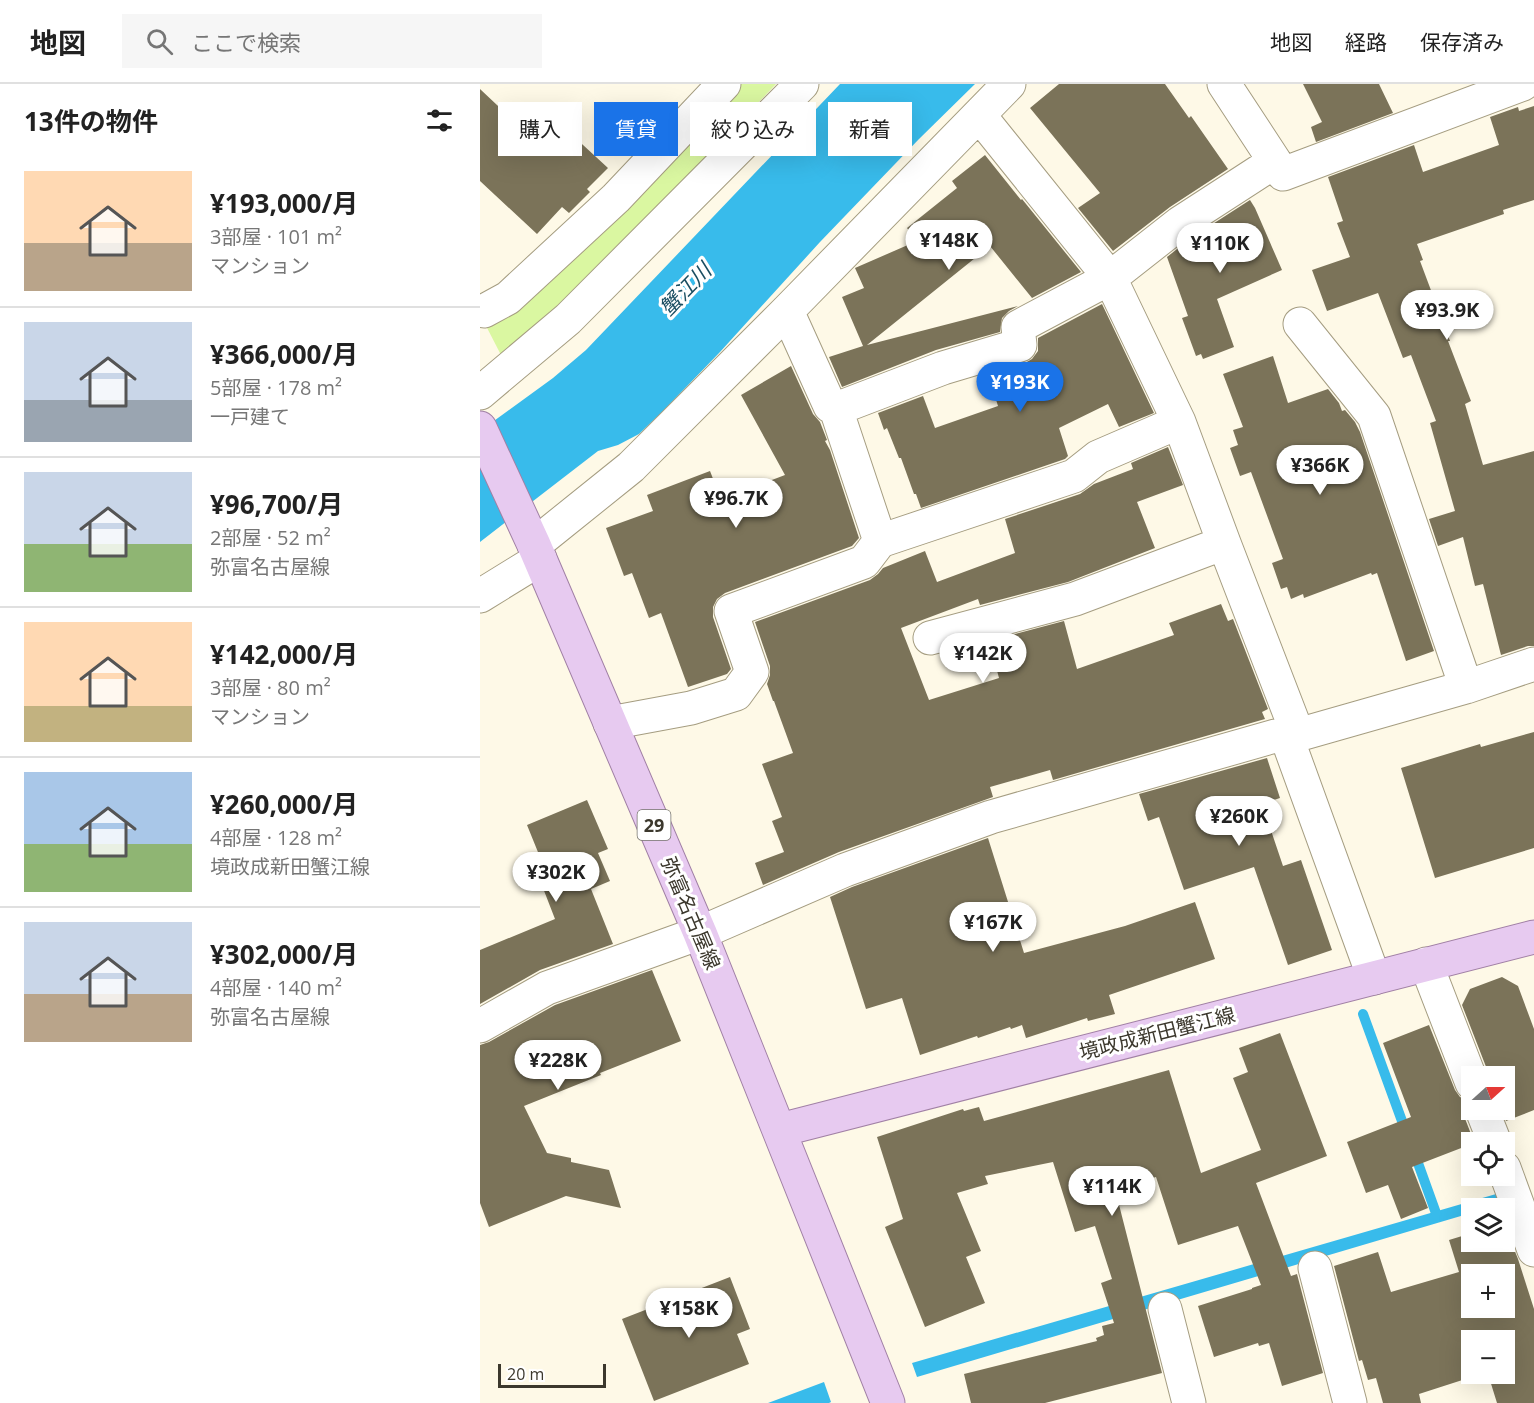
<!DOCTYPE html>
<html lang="ja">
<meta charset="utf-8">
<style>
:root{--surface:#fff;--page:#f6f6f6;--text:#222;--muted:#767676;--line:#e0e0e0;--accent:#1a73e8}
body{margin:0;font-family:"Open Sans","Noto Sans JP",sans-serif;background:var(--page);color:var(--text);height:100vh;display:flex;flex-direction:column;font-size:22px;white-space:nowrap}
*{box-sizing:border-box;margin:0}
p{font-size:20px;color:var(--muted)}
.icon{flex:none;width:33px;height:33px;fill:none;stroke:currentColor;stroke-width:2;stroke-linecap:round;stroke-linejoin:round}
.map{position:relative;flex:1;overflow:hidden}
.side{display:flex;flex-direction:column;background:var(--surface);width:480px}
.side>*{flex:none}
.guide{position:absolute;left:18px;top:18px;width:570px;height:54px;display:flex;gap:12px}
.needle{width:39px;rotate:69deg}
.tools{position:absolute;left:981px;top:982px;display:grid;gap:12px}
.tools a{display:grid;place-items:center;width:54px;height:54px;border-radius:0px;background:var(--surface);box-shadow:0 6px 24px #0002;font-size:30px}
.scale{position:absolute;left:18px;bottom:15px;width:108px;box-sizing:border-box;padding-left:6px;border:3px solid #3c382d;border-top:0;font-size:16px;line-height:21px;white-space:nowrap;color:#3c382d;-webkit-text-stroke:4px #fff;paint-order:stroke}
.price{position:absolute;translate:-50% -51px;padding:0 14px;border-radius:21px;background:#fff;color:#222;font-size:20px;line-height:39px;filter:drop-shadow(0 2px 3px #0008)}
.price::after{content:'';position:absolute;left:50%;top:36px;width:18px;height:14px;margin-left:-9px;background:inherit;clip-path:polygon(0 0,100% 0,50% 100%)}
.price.selected{background:var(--accent);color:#fff}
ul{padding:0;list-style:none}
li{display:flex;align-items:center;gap:18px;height:150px;padding:0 24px}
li+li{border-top:2px solid var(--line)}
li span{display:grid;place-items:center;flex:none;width:168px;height:120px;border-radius:0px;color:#555}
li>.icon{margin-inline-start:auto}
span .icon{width:72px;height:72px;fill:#fffc;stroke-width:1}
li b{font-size:26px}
h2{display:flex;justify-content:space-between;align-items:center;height:72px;padding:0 24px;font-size:26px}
.tag{padding:0 21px;border-radius:0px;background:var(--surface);box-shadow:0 6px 24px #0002;font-size:21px;line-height:54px}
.tag.selected{background:var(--accent);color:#fff}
header{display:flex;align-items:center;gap:36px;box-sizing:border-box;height:84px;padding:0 30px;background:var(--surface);border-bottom:2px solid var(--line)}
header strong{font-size:28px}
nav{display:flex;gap:33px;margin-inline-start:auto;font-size:21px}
.search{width:420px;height:54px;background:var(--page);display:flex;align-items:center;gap:15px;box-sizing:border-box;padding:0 21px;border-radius:0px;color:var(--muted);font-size:22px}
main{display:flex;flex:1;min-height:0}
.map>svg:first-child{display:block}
.green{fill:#daf7a1}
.water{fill:#38bbeb}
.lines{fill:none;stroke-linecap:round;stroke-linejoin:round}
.stream{stroke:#38bbeb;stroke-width:10}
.building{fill:#7b7359;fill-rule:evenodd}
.minor-casing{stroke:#a59d81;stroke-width:35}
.major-casing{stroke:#a180a5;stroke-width:35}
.minor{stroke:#fff;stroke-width:33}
.major{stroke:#e7caf0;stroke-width:33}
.labels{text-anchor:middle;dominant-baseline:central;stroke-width:6;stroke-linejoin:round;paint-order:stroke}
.shield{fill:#fff;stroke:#76746c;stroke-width:1.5}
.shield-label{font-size:18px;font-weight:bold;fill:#3c382d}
.street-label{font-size:20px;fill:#3c382d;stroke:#fff}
.water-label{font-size:21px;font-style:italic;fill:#1a4e62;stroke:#fff}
</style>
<header>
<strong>地図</strong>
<div class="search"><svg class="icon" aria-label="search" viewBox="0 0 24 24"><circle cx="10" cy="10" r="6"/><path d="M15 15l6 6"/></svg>ここで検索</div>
<nav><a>地図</a><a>経路</a><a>保存済み</a></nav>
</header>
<main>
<section class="side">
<h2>13件の物件<svg class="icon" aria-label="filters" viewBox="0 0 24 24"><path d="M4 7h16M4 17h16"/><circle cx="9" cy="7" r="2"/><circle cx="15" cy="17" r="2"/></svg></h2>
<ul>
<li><span style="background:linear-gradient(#ffd9b3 60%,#b9a48a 0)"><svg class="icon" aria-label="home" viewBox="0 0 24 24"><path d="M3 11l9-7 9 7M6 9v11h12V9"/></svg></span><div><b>¥193,000/月</b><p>3部屋 · 101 m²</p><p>マンション</p></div></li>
<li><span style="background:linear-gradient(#c9d6e8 65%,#9aa5b1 0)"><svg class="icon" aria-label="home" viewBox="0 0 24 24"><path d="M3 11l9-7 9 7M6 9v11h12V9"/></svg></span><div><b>¥366,000/月</b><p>5部屋 · 178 m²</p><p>一戸建て</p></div></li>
<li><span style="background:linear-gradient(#c9d6e8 60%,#8fb573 0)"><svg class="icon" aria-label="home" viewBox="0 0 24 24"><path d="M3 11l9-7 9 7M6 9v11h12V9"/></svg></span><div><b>¥96,700/月</b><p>2部屋 · 52 m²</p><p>弥富名古屋線</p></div></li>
<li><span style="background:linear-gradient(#ffd9b3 70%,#c2b280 0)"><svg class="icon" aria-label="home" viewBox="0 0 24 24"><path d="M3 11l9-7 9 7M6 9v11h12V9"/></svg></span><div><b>¥142,000/月</b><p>3部屋 · 80 m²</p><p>マンション</p></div></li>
<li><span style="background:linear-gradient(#a9c7e8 60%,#8fb573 0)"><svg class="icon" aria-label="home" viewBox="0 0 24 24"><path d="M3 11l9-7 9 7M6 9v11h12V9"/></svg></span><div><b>¥260,000/月</b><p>4部屋 · 128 m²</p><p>境政成新田蟹江線</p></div></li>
<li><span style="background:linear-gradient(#c9d6e8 60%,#b9a48a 0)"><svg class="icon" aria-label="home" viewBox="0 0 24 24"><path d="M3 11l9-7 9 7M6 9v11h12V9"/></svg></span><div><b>¥302,000/月</b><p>4部屋 · 140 m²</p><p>弥富名古屋線</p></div></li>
</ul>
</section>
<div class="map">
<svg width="1054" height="1319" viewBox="0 0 1054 1319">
<rect width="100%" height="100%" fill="#fef9e7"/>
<path class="green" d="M259,0H296L81,225L21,271L4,238Z"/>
<path class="water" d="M360,0H495L439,55L340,158L240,268L182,328L159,350L138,361L118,367L0,458V347L73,294L106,266Z
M1023,1108L1027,1119L1006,1125H992L991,1129L437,1293L432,1279Z
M344,1298L351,1318L349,1319H288Z"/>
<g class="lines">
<path class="stream" d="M883,930L926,1048
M934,1068L957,1132"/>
</g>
<path class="building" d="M579,0H685L709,34L711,32L748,85L690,123L633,167L598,124L620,109L550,24Z
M823,0H899L913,29L836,58L831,43L842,38Z
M0,5L70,71L90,49L128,84L107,105L110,108L89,129L82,123L57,150L0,97Z
M1054,22V116L1023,126L1024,130L937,160L943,176L940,177L970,257H968L991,317L985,320L1003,381L1054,367V562H1048L1021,571L1003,500L995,502L983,453L958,462L949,435L975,427L950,339L956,337L931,271L923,274L898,209L847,227L832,186L870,173L857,139L863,137L848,93L934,61L943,88L1019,61L1010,33L1038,23L1039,27Z
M505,71L541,116L542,115L601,188L552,214L510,162L387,261L538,222L529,227L522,234L520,248L456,266L362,303L349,273L383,262L362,213L384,204L375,184L437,157L427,144L477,104L472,97Z
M770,116L775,124L802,186L737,215L754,263L723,275L721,270L716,272L702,234L708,232L687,173L711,154Z
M622,220L674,329L639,343L628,320L579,344L588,372L585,375L441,424L436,410H434L421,374H419L407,344L404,346L398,329L443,312L455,344L518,322L508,290L545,279L552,275L558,267V254Z
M793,272L808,319L848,305L859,319L862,327L865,326L875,338L880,348L954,567L926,577L897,489L892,491L891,489L824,514L823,510L811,515L807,503L801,505L792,479L803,475L771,388L760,392L750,364L758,361L753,346L763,343L743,290Z
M311,282L333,330L340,338L347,356L345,357L350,366L379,454L372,462L245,509L237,515L233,523V533L251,585L247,590L208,603L181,529L169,534L152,489L144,492L126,444L173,427L167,411L230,387L241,415L305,391L261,311Z
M688,363L703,401L657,418L675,464L588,498L500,521L498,515L421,544L449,616L519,594L509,557L584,537L597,585L694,551L689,539L741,520L748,537L753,535L788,625L782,628L785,635L573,696L570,686L510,703L513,713L359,768L283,801L275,779L304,768L292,737L302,733L282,680L313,669L294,617H293L287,600L290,591V582L275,538L390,496L398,490L403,484L445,467L457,498L535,469L525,435L600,410L614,400L653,385L651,379Z
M1054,648V764L955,794L921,684L1000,660L1001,663Z
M787,674L800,714L782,720L803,782L821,776L852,866L808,881L774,783L704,806L679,733L668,737L659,710Z
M107,716L128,765L118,769L130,797L111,805L133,860L60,886L0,920V866L75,835L56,786L64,783L47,741Z
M508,754L544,869L645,842L715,818L735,875L629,911L635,930L608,937L607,934L546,954L542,941L531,945L530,943L498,954L497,952L440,971L422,914L386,925L350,813L372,803Z
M172,886L201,957L120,989L121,991L44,1022L67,1069L91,1074V1078L129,1086L141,1124L86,1112L9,1143L0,1119V961L9,958L75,921Z
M1022,893L1038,902L1054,945V1026L1026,1037L1022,1026H1024V993H1010L982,921L990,905Z
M949,941L975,1006L980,1013L986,1016L983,1024L984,1032L991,1050L985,1052L989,1061L932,1083L948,1124L921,1135L908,1101L886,1109L867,1058L931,1033L903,959Z
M800,949L847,1072L776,1099L811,1192L817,1190L843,1289L802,1302L789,1259L779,1262L778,1259L734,1273L718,1222L772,1205V1204L781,1201L758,1142L698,1161L676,1093L635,1105L682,1289L565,1319H491L484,1290L617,1257L616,1254L624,1251L622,1242L634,1239L621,1199L632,1195L615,1142L595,1148L573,1078L505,1092L508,1100L477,1109L501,1167L486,1173L505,1219L445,1243L405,1143L423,1135L397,1053L483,1025L484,1027L499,1023L504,1037L689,986L721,1089L781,1066L753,994L768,988L759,964Z
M1024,1140L1038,1175L1054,1225V1319H1017L1008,1290H1024V1257H992V1290H1001L939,1310L941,1319H903L896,1294L888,1296L882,1276L879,1277L854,1182L898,1168L911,1208L979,1188L969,1156L992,1149V1158H1024ZM992,1191H1024V1224H992Z
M250,1193L270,1245L257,1250L269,1280L174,1317L142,1235Z"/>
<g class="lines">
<g class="minor-casing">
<path id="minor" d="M744,0L803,90L1043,0
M794,78L700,139L630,194L699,338L744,459L818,651
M4,227L28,214L136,114L244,0
M307,227L350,322L356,325L400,457
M820,240L894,332L986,603
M0,309L88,235L322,0
M356,325L463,284L540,261L538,243L630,194L499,31
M54,461L151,383L307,227L529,0
M0,512L60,475
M450,554L595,515L744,459
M130,639L211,624L256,610L272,588L251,527L384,478L400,457L594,392L618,373L699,338
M807,654L894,894
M946,880L992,999
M0,942L67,904L220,849L365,786L511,733L795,652L807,654L986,603L1054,580
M1002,1026L1015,1059
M1024,1084L1054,1166
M835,1184L870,1319
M685,1225L709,1319"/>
</g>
<g class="major-casing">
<path id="major" d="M0,344L54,461L220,849L408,1319
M300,1046L1054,853"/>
</g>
<use href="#minor" class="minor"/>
<use href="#major" class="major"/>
</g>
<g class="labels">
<rect class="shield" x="157.5" y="726" width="33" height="30" rx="4.5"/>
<g class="shield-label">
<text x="174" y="741">29</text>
</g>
<g class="street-label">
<text transform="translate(211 829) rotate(67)">弥富名古屋線</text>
<text transform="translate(677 949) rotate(-14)">境政成新田蟹江線</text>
</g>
<g class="water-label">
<text transform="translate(205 205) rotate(-46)">蟹江川</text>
</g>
</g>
</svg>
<div class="tools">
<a><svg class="needle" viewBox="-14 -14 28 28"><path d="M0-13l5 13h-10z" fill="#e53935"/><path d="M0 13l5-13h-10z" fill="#767676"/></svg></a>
<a><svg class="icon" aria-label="locate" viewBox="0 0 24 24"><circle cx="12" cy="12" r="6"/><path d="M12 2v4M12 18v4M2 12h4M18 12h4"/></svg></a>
<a><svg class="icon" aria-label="layers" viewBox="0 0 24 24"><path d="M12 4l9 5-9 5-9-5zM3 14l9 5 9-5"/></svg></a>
<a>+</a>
<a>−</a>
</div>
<div class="scale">20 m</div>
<b class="price" style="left:469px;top:187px">¥148K</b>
<b class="price" style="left:740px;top:190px">¥110K</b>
<b class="price" style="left:967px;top:257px">¥93.9K</b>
<b class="price selected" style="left:540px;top:329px">¥193K</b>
<b class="price" style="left:840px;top:412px">¥366K</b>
<b class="price" style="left:256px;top:445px">¥96.7K</b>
<b class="price" style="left:503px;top:600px">¥142K</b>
<b class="price" style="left:759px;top:763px">¥260K</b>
<b class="price" style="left:76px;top:819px">¥302K</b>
<b class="price" style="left:513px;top:869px">¥167K</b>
<b class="price" style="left:78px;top:1007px">¥228K</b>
<b class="price" style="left:632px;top:1133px">¥114K</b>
<b class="price" style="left:209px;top:1255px">¥158K</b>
<div class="guide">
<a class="tag">購入</a>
<a class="tag selected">賃貸</a>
<a class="tag">絞り込み</a>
<a class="tag">新着</a>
</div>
</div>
</main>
